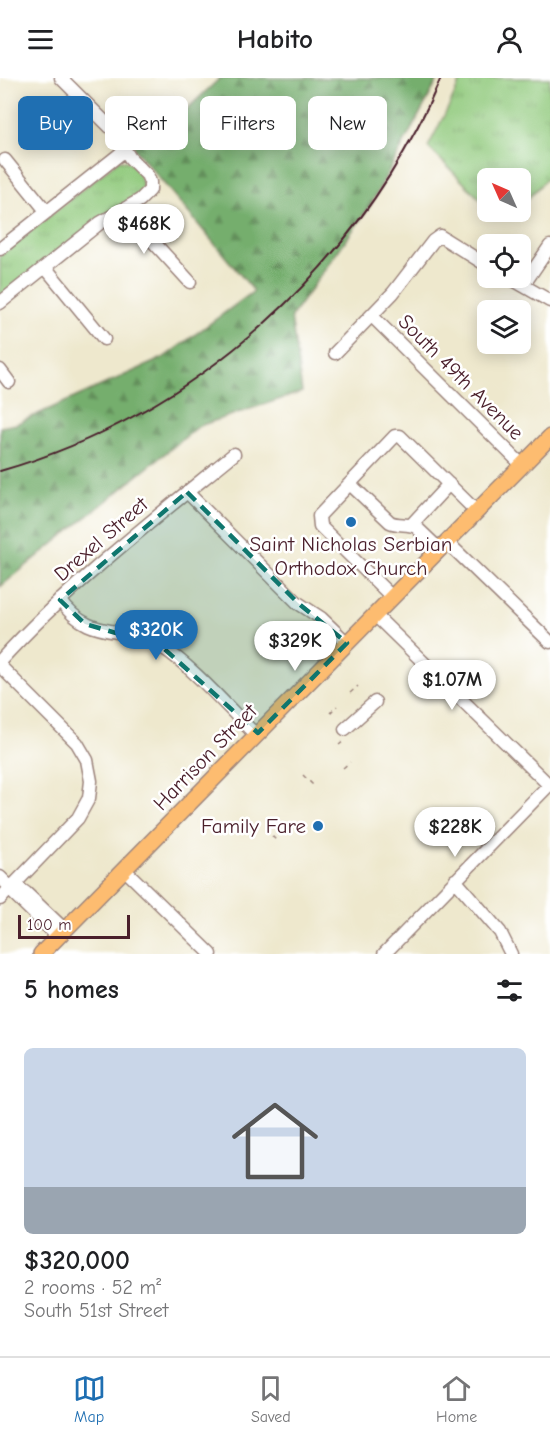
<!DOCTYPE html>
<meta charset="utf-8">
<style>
:root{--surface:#fff;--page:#f6f6f6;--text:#202124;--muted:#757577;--line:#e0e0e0;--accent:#1f6fb2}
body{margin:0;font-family:"Comic Neue",sans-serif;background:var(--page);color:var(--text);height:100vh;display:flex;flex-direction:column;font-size:22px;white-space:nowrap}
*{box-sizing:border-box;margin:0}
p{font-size:20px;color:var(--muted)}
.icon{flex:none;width:33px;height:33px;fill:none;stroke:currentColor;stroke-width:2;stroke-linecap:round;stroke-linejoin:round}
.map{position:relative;height:876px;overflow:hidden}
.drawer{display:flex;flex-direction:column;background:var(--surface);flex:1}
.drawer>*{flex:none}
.banner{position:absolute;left:18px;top:18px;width:514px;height:54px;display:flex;gap:12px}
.needle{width:39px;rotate:315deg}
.fabs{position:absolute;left:477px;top:90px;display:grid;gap:12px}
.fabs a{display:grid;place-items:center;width:54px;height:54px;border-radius:9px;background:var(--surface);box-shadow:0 3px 15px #0003;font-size:30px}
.scale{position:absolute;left:18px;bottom:15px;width:112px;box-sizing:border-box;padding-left:6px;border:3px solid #4a1f2b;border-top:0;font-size:16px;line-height:21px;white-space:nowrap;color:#4a1f2b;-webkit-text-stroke:4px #fff;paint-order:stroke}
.price{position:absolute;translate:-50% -51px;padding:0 14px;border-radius:21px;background:#fff;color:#222;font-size:20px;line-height:39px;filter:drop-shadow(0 2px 3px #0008)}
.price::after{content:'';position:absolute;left:50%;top:36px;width:18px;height:14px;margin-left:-9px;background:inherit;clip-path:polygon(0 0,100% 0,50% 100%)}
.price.on{background:var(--accent);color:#fff}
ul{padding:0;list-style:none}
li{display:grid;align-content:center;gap:12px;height:318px;padding:0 24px}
li span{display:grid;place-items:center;height:186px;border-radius:9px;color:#555}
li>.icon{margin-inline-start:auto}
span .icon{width:108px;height:108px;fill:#fffc;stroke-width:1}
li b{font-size:26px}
h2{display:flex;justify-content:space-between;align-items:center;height:72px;padding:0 24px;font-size:26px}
.tag{padding:0 21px;border-radius:9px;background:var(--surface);box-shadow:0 3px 15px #0003;font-size:21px;line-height:54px}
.tag.on{background:var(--accent);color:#fff}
header{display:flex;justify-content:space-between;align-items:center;height:78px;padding:0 24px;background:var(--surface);font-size:27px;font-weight:700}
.dock{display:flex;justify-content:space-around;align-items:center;height:84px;border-top:2px solid var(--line);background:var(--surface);font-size:16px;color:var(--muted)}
.dock a{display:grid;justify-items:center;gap:3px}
.dock .on{color:var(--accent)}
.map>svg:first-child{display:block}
.forest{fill:url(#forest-firs);stroke:#60664c;stroke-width:1.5}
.park{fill:url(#park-tufts);stroke:#6e7454;stroke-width:1.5}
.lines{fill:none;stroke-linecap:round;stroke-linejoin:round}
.minor-casing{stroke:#9c847c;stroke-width:15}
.major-casing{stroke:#9c847c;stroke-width:18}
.path{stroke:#9c847c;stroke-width:1.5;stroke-dasharray:4.5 4.5;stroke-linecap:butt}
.minor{stroke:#fff;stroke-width:12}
.major{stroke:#fdbc70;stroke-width:15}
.rail{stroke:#4a1f2b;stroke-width:2}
.marked{fill:#0f766e;fill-opacity:0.2;stroke:#0f766e;stroke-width:4.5;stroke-dasharray:12 8;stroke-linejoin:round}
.poi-dot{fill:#1f6fb2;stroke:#fff;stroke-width:2}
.labels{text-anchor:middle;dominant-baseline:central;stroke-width:5;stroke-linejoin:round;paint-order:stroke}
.street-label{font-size:21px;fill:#4a1f2b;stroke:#fff}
.poi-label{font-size:21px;fill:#4a1f2b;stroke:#fff}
</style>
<header><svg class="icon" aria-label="menu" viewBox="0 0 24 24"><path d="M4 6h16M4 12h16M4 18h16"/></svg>Habito<svg class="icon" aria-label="person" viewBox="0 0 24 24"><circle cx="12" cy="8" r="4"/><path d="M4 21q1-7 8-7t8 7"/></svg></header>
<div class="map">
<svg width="550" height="876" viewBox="0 0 550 876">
<defs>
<pattern id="forest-firs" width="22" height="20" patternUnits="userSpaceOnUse" patternTransform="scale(1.5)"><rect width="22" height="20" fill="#75ae6d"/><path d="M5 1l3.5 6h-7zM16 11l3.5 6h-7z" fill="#628d5a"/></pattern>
<pattern id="park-tufts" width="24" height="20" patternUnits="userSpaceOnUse" patternTransform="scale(1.5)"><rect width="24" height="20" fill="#92ca7e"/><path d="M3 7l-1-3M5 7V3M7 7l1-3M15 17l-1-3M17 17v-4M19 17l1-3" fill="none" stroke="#7fad6d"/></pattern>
</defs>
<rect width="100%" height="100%" fill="#fff"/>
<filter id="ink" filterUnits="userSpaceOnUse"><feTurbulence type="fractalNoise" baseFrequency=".0167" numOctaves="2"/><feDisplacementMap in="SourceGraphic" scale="12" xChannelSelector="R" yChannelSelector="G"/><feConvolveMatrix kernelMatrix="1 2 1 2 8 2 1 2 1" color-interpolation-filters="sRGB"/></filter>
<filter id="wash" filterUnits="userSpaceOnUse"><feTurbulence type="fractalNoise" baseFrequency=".008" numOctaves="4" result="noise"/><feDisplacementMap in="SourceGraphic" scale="24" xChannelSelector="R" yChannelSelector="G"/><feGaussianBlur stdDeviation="1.35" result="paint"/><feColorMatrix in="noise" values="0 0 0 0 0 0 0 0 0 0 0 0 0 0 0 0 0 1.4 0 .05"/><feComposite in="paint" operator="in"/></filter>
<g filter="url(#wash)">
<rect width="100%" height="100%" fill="#eee8cd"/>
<path class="forest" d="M220,0H439L370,128L291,239L302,314L199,348L0,509V349L16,346L163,280L254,213L135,71L126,54L183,35Z"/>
<path class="park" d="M462,0H550V97L521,128L520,100H488L487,128L428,69L450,26Z
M119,82C134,81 145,101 142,114L0,220V178Z"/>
</g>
<g filter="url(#ink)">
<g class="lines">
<g class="minor-casing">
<path id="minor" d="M5,82L47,134
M129,128L147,157L190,204
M0,171L125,72
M45,189L104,261
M510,200L550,223
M524,206L550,168
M0,225L100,145L140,122L150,112V104L147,97L130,80L113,52L61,0
M372,238L522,387
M335,275L393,215L433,163L440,158L488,188
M0,292L9,304
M350,406L390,444C398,448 408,445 416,449L439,471
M187,414L298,525L321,540L347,565
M411,447L449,406
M447,464L550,564
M392,519L320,448L319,438L395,358H400L476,433
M60,522C91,566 124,544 162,569C194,590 228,630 256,657
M375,537L550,708
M0,583C70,506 153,442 234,376
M0,588L77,665L87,682L91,703L89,720L78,740L0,821
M345,651L375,624
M124,791L211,876
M0,799L11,810L15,817L58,859
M455,802L500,854L511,876
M11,810H19L26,815L65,852
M384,876L549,707"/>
</g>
<g class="major-casing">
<path id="major" d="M41,876L550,359"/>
</g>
<path class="path" d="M350,615L358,608
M330,635L337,628
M339,667L344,663
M343,690L350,684
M303,697L315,709
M272,758L278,764"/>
<use href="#minor" class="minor"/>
<use href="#major" class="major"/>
<path class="rail" d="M0,393C198,336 360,187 441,0"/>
</g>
</g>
<path class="marked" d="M187,414L298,525L347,565L258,655L161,568L85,546L60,522Z"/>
<g class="poi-dot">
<circle cx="351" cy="444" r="6"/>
<circle cx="318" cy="748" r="6"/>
</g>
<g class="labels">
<g class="street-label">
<text transform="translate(461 299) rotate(45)">South 49th Avenue</text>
<text transform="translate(101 461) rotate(-41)">Drexel Street</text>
<text transform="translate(205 679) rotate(-46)">Harrison Street</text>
</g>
<g class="poi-label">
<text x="351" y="466">Saint Nicholas Serbian<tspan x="351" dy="24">Orthodox Church</tspan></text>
<text x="306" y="748" text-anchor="end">Family Fare</text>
</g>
</g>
</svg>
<div class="fabs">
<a><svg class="needle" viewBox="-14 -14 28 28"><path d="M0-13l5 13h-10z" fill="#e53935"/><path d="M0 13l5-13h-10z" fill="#757577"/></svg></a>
<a><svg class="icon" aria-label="locate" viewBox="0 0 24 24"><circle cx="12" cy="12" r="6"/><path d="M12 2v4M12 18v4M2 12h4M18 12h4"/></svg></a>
<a><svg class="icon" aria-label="layers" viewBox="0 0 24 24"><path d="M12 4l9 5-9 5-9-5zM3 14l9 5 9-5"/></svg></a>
</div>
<div class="scale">100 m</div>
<b class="price" style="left:144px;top:177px">$468K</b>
<b class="price on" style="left:156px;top:583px">$320K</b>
<b class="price" style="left:295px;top:594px">$329K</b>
<b class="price" style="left:452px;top:633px">$1.07M</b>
<b class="price" style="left:455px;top:780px">$228K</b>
<div class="banner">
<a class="tag on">Buy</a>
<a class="tag">Rent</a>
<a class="tag">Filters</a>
<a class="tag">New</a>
</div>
</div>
<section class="drawer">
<h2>5 homes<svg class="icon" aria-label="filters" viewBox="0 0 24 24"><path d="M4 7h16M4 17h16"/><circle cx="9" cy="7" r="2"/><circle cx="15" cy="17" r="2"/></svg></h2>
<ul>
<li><span style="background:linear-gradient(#c9d6e8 75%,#9aa5b1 0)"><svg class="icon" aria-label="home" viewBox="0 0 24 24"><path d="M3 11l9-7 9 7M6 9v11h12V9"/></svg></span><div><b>$320,000</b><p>2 rooms · 52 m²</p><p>South 51st Street</p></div></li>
</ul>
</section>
<nav class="dock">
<a class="on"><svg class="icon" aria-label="map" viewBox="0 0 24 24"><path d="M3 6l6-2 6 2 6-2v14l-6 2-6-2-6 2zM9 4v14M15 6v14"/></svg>Map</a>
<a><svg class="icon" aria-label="saved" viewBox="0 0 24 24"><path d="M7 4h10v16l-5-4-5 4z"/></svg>Saved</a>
<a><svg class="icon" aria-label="home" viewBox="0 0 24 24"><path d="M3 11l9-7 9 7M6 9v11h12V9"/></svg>Home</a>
</nav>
